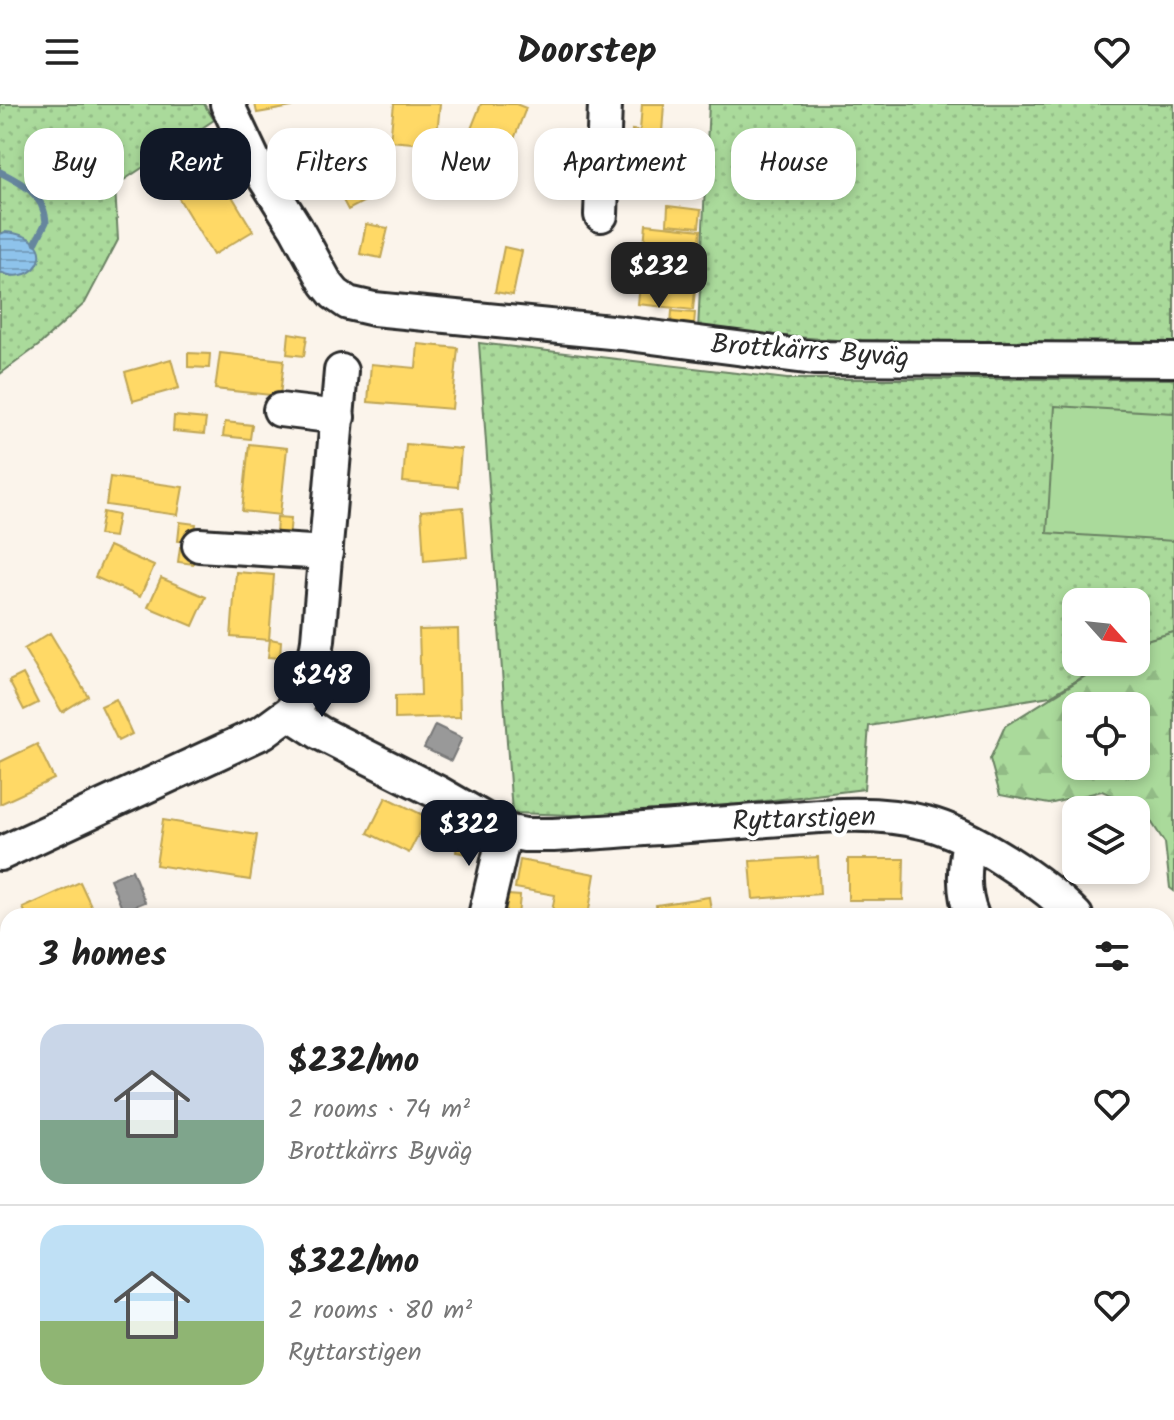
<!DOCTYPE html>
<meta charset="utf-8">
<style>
:root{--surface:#fff;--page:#f6f6f6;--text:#222;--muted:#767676;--line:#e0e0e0;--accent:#111827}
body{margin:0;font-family:Kalam,sans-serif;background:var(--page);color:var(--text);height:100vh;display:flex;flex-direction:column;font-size:30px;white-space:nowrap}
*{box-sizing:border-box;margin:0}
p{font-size:26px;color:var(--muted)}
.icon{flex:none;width:44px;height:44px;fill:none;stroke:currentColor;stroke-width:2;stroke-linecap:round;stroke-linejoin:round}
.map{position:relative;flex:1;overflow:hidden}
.drawer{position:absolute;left:0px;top:804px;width:1174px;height:512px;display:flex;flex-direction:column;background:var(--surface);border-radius:24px 24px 0 0;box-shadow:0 4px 12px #0003}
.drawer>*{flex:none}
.banner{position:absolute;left:24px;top:24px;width:1126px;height:72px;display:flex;gap:16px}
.needle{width:52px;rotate:117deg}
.buttons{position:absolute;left:1062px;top:484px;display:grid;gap:16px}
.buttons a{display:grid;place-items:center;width:88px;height:88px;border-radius:16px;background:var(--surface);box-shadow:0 4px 12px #0003;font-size:40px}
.price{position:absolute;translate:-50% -68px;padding:0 18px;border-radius:16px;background:var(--accent);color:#fff;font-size:26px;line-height:52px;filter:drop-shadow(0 2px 4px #0008)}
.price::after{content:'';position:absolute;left:50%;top:48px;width:24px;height:18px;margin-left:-12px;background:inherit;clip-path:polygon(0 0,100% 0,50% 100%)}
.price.current{background:#222;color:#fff}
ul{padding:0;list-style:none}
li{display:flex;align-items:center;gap:24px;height:200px;padding:0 40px}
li+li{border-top:2px solid var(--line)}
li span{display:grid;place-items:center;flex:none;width:224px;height:160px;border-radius:24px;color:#555}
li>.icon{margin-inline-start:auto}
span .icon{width:96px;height:96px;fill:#fffc;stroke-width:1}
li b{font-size:34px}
h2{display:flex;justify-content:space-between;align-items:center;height:96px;padding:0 40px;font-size:34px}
.chip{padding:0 28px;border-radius:24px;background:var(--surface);box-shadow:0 4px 12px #0003;font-size:28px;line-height:72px}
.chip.current{background:var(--accent);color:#fff}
header{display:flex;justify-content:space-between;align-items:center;height:104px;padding:0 40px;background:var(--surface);font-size:36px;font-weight:600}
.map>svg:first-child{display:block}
.grass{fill:url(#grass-dots);stroke:#6a8263;stroke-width:2}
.forest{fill:url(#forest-firs);stroke:#6a8263;stroke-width:2;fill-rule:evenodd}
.pitch{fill:#aada9b;stroke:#6a8263;stroke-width:2}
.water{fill:url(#water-rules);stroke:#66869e;stroke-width:2}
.homes{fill:#ffd966;stroke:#bfa554;stroke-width:2}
.industry{fill:#999;stroke:#787878;stroke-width:2}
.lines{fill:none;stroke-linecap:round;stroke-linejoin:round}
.stream{stroke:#66869e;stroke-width:7}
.minor-casing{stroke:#2b2b2b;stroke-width:38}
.minor{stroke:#fff;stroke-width:32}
.labels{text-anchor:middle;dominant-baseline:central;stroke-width:8;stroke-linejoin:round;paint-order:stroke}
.street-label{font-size:28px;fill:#2b2b2b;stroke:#fff}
</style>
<header><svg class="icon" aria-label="menu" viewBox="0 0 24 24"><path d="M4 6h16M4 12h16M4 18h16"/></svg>Doorstep<svg class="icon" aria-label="heart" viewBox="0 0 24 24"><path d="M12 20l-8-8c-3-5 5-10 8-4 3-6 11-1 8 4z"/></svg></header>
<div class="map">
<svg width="1174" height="1316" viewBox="0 0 1174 1316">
<defs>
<pattern id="grass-dots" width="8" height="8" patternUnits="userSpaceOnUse" patternTransform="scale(2)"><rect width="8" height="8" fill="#aada9b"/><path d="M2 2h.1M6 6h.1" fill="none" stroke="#92bb86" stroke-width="1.8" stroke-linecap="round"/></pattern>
<pattern id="forest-firs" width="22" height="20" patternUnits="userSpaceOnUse" patternTransform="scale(2)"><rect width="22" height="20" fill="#aada9b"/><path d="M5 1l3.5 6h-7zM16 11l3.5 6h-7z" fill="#92bb86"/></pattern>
<pattern id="water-rules" width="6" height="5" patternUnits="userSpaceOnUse" patternTransform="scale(2)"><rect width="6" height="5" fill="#8ec3eb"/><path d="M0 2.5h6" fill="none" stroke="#749fbf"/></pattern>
</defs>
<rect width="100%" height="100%" fill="#fbf4eb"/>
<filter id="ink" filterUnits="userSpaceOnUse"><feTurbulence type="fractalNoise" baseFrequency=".0125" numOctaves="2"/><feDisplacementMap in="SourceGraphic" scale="16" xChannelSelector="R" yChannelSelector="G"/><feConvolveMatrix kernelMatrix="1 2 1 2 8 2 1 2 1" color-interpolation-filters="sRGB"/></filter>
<g filter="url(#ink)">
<path class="grass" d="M0,0H204L214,16L115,82L118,136L85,199L38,242L0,270Z
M709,0H1174V241L961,245L698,226Z
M479,239L787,275H1174V528L1136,539V498H1076V558H1108L1050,592L869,622L864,685L634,713L512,709Z"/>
<path class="forest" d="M1174,528V787L1170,784L1165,739L1143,705L1102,687L1049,700L1000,691L990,655L1005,622L1108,558H1136V539ZM1076,602H1136V662H1076Z
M480,1308H1131L1135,1316H475Z"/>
<path class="pitch" d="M1055,302L1174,309V437L1047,429Z"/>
<path class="water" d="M5,128C65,133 38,186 0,168V130Z"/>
<path class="homes" d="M255,0H291L292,3L257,9Z
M394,0H440L436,41L390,37Z
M481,0H516L526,4L504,61L463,45Z
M642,0H664L662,29L696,31L694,71L630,68L632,26L640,27Z
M348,37L376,91L348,106L336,83L321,91L305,60Z
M203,44L253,127L213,151L163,68Z
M668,102L701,106L699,123L667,120Z
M366,120L388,124L381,154L360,150Z
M646,120L701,126L693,206L638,200Z
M504,143L522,147L513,191L495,188Z
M672,207L695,209L694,222L671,220Z
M289,229L307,232L304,252L287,250Z
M418,240L458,244L452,305L368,298L371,260L416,264Z
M188,249L210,250L209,264L188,263Z
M220,249L284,256L280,292L215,285Z
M171,255L179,284L133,297L125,268Z
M174,312L206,315L204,330L173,327Z
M225,318L252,321L250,335L223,332Z
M249,340L287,344L280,411L242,407Z
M406,340L461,345L458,383L403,378Z
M110,373L183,383L178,411L106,401Z
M463,403L467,453L424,457L421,407Z
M103,408L118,411L114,433L99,431Z
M277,413L291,414L289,435L276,434Z
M180,418L196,420L193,439L178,437Z
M109,442L154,462L140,493L95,473Z
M180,443L195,445L193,460L178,458Z
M236,468L274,471L269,536L231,533Z
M161,474L206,493L193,522L148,503Z
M458,525L460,613L395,615V592L421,591L419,526Z
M50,529L88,592L62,608L24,545Z
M270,535L281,537L280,554L268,553Z
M23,570L38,599L24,606L9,577Z
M116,595L132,630L118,637L101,602Z
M37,640L54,675L0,700V658Z
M386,693L427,713L409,749L368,729Z
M163,716L257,731L250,776L156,761Z
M458,731L470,733L468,750L456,748Z
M818,753L820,790L753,795L750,757Z
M848,755H904L903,796H848Z
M520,756L595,770L588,812L552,807L555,791L515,784Z
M80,778L94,808L87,812H27L23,804Z
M508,791L520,792L518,812H505Z
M709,793L712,812H657L656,801Z
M8,828V856L0,838V831Z
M8,1027V1104L0,1108V1030Z
M8,1225V1248L0,1244V1238Z
M1166,1231L1174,1240V1278L1166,1286Z
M165,1308H197L203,1311L200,1316H162Z
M376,1308H431L425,1316H371Z"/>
<path class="industry" d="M435,621L462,634L451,657L424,644Z
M132,766L145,798L123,807L110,775Z"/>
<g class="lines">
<path class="stream" d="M0,68C22,79 44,90 46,118L36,138"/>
<g class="minor-casing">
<path id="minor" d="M227,0L255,59L296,124L326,179L335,190L348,199L374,205L621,229L814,254L1174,256
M601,111L605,0
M280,306L338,313
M199,441L326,449
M289,609L320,629L439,689L505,727L525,731H553C621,727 688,722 755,717C811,713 871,704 926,719C971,730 1043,778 1076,812
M969,737C964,763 962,788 972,812
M0,750L263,628L289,609L300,597L314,561L318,536L341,267
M485,812L505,727
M1166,909L1174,907
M0,942L8,961
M1166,1042L1174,1090
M0,1150L8,1145"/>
</g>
<use href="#minor" class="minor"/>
</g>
</g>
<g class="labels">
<g class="street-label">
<text transform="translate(810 248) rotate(4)">Brottkärrs Byväg</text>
<text transform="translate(804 716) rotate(-2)">Ryttarstigen</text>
</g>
</g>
</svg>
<div class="buttons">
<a><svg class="needle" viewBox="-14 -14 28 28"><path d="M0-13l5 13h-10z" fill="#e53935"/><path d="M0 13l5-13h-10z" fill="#767676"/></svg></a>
<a><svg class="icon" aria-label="locate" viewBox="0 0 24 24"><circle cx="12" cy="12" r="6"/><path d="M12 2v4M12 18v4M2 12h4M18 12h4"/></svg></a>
<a><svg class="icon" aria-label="layers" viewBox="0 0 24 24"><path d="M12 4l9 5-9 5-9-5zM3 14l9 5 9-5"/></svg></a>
</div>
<b class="price current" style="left:659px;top:206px">$232</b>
<b class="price" style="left:322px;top:615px">$248</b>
<b class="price" style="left:469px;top:764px">$322</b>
<div class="banner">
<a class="chip">Buy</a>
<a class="chip current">Rent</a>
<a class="chip">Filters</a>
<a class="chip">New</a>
<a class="chip">Apartment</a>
<a class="chip">House</a>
</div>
<section class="drawer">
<h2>3 homes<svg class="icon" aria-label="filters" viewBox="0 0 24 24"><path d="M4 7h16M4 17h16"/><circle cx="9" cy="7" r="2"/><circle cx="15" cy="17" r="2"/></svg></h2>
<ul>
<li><span style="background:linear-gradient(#c9d6e8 60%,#7fa58c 0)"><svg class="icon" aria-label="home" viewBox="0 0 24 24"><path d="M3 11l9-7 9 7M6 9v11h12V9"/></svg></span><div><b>$232/mo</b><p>2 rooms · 74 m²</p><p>Brottkärrs Byväg</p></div><svg class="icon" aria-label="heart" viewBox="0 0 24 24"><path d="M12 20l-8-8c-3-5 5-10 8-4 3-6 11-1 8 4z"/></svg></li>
<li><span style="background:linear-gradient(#bfe0f5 60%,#8fb573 0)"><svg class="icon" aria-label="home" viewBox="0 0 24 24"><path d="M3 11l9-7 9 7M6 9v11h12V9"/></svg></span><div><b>$322/mo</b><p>2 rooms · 80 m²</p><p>Ryttarstigen</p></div><svg class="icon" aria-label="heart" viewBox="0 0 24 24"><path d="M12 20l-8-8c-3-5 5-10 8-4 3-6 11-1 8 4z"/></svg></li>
</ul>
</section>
</div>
